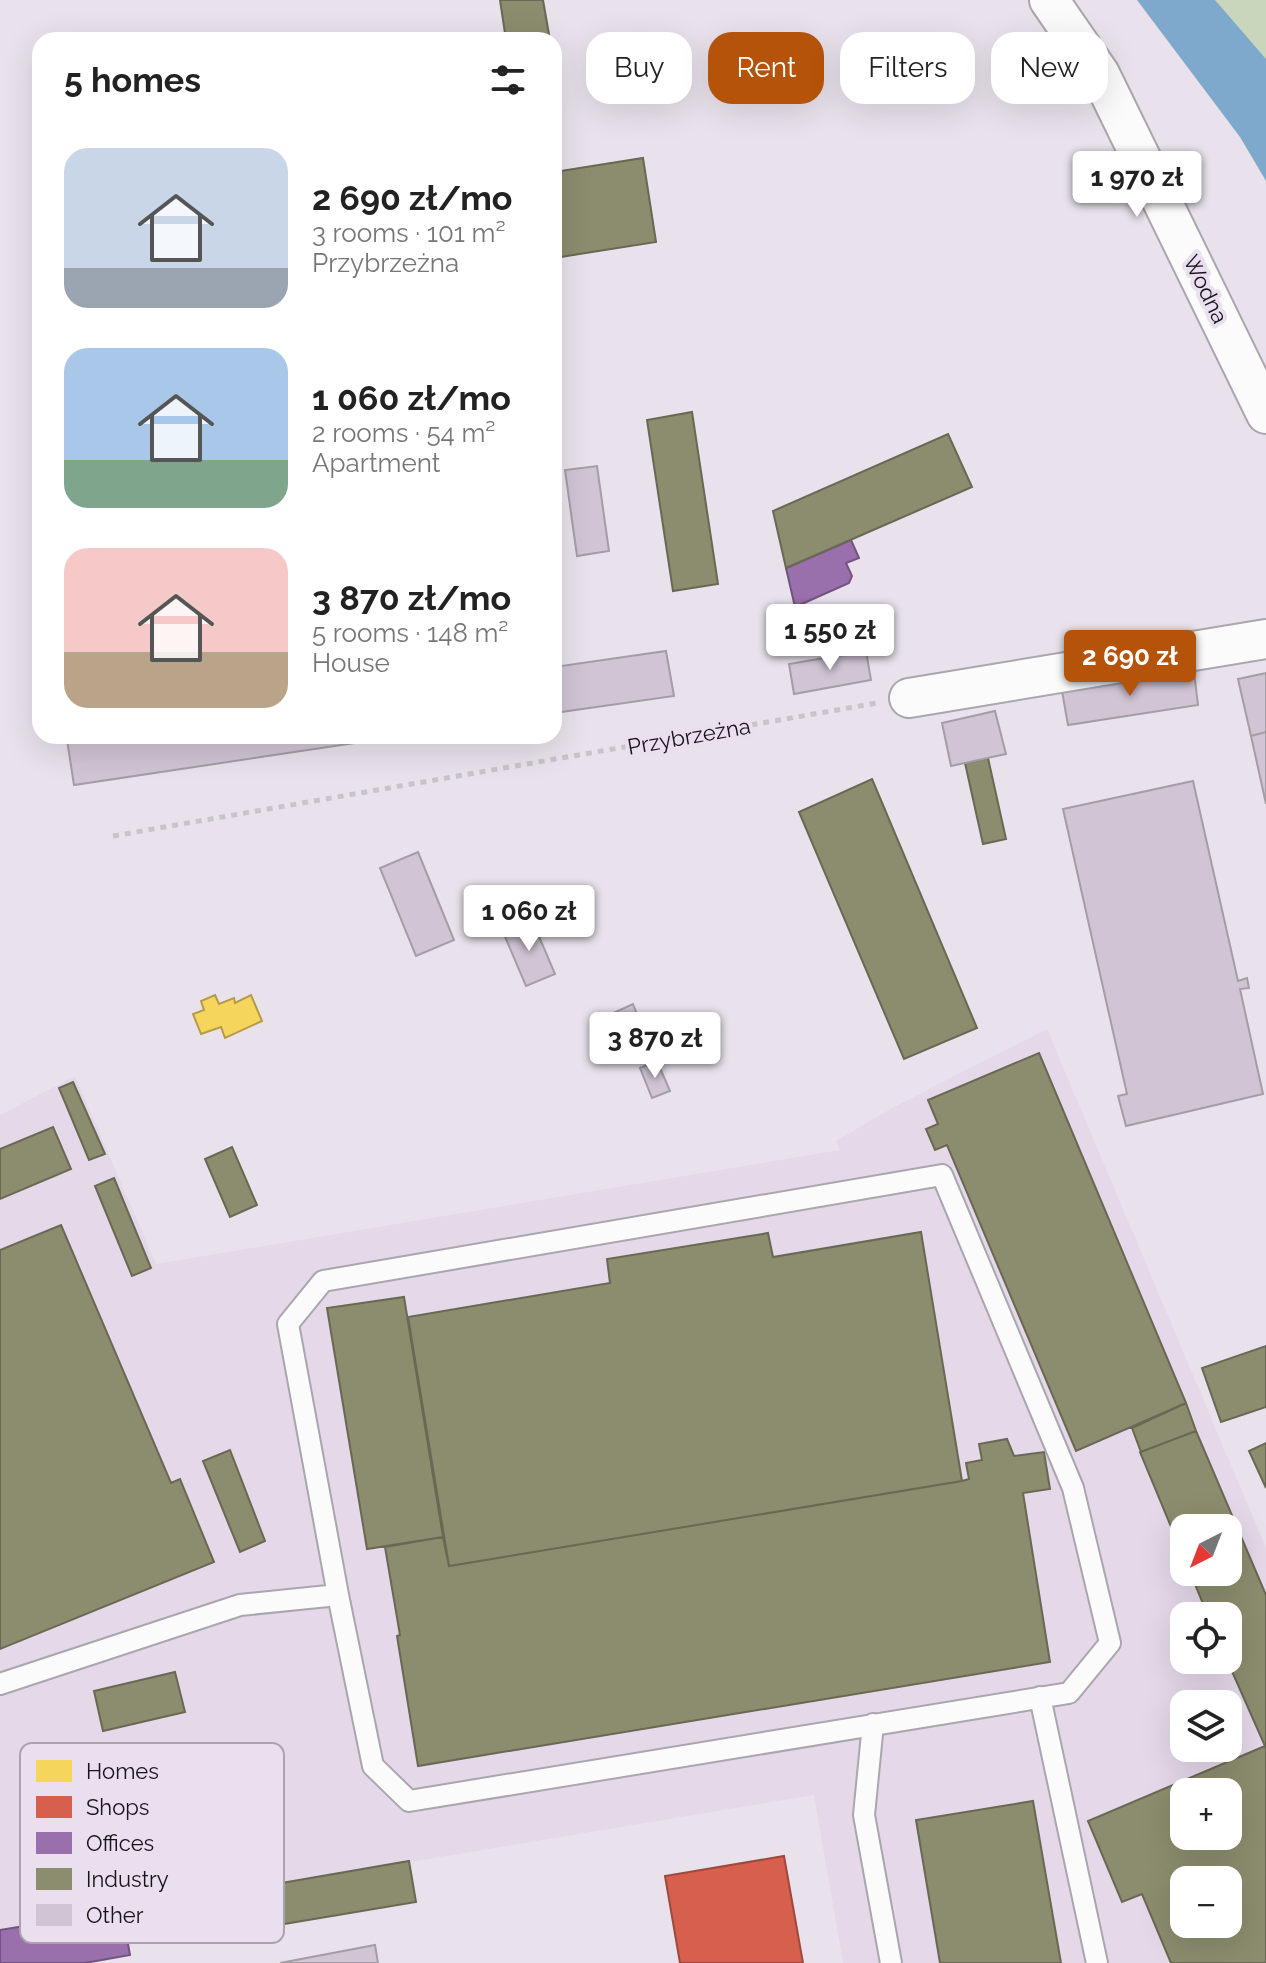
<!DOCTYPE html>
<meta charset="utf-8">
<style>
:root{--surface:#fff;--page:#f6f6f6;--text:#222;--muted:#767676;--accent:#b45309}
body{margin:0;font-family:Raleway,sans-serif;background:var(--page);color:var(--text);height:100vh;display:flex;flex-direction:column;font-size:30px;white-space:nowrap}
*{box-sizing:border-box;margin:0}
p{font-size:26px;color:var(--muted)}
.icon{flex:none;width:44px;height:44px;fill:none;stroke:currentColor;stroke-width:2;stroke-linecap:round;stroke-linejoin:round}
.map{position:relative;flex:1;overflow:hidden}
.drawer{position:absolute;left:32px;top:32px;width:530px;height:712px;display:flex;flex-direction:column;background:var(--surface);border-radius:24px;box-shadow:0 8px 32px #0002}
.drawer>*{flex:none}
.top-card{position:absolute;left:586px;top:32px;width:560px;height:72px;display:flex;gap:16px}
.needle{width:52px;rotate:222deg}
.fabs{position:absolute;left:1170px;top:1514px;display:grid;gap:16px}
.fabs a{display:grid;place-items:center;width:72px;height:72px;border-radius:16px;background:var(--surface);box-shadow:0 8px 32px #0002;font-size:40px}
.price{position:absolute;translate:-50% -68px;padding:0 18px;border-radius:8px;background:#fff;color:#222;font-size:26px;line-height:52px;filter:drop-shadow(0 2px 4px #0008)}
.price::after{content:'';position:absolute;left:50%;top:48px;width:24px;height:18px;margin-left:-12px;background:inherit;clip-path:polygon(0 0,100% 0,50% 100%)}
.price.current{background:var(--accent);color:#fff}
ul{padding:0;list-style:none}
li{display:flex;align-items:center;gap:24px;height:200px;padding:0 32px}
li span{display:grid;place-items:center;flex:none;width:224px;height:160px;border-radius:24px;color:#555}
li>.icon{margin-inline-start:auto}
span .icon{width:96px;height:96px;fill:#fffc;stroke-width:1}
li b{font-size:34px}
h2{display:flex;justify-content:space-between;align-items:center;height:96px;padding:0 32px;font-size:34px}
.pill{padding:0 28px;border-radius:24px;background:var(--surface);box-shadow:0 8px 32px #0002;font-size:28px;line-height:72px}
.pill.current{background:var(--accent);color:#fff}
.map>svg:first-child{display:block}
.built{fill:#e4d8e9;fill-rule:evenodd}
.green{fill:#c9d6bb}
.water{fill:#7ea9cc}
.homes{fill:#f6d55c;stroke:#b39b48;stroke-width:2}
.shops{fill:#d6604d;stroke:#9d493d;stroke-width:2}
.offices{fill:#9970ab;stroke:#72547f;stroke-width:2}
.industry{fill:#8c8c6e;stroke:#696854;stroke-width:2;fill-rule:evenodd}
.building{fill:#d0c4d5;stroke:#a39ea5;stroke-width:2}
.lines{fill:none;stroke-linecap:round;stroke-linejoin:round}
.lane-casing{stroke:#aaa6ad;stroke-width:24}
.street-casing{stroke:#aaa6ad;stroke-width:42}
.path{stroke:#c7c5c9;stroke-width:5;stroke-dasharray:6 6;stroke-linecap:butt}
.lane{stroke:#fcfbfc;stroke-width:20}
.street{stroke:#fcfbfc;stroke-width:38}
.labels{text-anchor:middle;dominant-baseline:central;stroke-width:8;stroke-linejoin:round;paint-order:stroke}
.street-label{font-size:22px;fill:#171318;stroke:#eadfef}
.key{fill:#eadfef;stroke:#aba2ae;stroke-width:2}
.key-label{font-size:22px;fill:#171318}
</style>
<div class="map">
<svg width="1266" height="1963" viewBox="0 0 1266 1963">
<rect width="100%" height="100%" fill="#e9e2ec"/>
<path class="built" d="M1047,1029L1266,1548V1963H843L814,1795L0,1930V1115L75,1076L156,1264L840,1150L836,1141L894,1107ZM1184,1528H1228V1572H1184ZM1184,1616H1228V1660H1184ZM1184,1704H1228V1748H1184ZM1184,1792H1228V1836H1184ZM1184,1880H1228V1924H1184Z"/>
<path class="green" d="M1215,0H1266V59L1221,8Z"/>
<path class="water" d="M1137,0H1215L1266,59V181L1240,137Z"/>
<path class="homes" d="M215,995L219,1004L234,998L235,1003L251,995L262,1021L225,1038L221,1027L201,1034L193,1014L204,1010L201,1001Z"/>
<path class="shops" d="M784,1856L803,1963H680L665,1876Z"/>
<path class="offices" d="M851,540L859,558L846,563L852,576L849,583L795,607L786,568Z
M122,1910L130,1955L85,1963H0V1930Z"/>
<path class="industry" d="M500,0H543L550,40H506Z
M554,67L561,112L554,113Z
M643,158L656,242L554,258V172Z
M692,412L718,584L673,591L647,420Z
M948,434L972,487L786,568L773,511Z
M988,758L1006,839L983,844L965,763Z
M872,779L977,1028L904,1059L799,812Z
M1039,1053L1186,1403L1076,1451L947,1145L935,1150L926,1129L938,1124L928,1100Z
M73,1082L105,1154L89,1160L59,1088Z
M53,1127L71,1169L0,1199V1149Z
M232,1147L257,1205L230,1217L205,1159Z
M114,1178L151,1268L132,1276L95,1186Z
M61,1225L171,1483L180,1479L214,1562L0,1649V1250Z
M921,1232L962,1481L449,1566L408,1317L610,1283L607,1259L768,1233L773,1257Z
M404,1297L443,1537L367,1549L327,1308Z
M1266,1346V1407L1221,1422L1202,1368Z
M1186,1403L1196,1431L1141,1452L1132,1428Z
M1196,1431L1266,1595V1963H1171L1142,1894L1122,1902L1088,1821L1265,1746L1227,1660L1228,1616H1208L1190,1572H1228V1528H1184V1558L1140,1452ZM1184,1792H1228V1836H1184ZM1184,1880H1228V1924H1184Z
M1007,1439L1014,1456L1044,1452L1050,1489L1023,1493L1050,1662L418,1766L397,1636L400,1635L385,1547L443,1537L449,1566L962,1481L969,1479L966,1463L982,1460L979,1444Z
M1266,1443V1488L1249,1451Z
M230,1450L265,1541L240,1552L203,1461Z
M175,1672L185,1712L103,1731L94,1691Z
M1033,1801L1061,1963H940L916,1820Z
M409,1861L416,1902L260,1928L253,1888Z"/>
<path class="building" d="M597,466L609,551L577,556L565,470Z
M666,651L674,696L554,713V667Z
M866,651L871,680L794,694L789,664Z
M1194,672L1198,705L1068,725L1062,691Z
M1266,673V732L1251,736L1238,679Z
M995,711L1006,754L951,766L942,723Z
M1266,732V804L1251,736Z
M91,736H402L74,785L67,740Z
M1193,781L1238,981L1247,978L1249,988L1240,989L1263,1094L1126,1126L1118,1096L1127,1094L1063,809Z
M418,852L454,940L416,956L380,868Z
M532,920L555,974L526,986L503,932Z
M633,1004L642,1027L620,1036L611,1014Z
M657,1061L670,1091L652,1098L640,1068Z
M375,1945L378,1963H280Z"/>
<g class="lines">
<g class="lane-casing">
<path id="lane" d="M942,1175L1073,1488L1110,1643L1069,1693L409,1801L373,1766L338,1595L288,1324L323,1281Z
M0,1684L240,1605L338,1595
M1040,1697L1097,1963
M873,1724L864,1815L891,1963"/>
</g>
<g class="street-casing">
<path id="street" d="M1049,0L1100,74L1266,414
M909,698L1266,639"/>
</g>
<path class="path" d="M113,836L877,703"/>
<use href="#lane" class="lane"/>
<use href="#street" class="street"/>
</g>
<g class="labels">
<g class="street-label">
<text transform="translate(1206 289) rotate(64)">Wodna</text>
<text transform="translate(689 736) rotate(-10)">Przybrzeżna</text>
</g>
</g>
<rect x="20" y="1743" width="264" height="200" rx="12" class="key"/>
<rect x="36" y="1760" width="36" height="22" fill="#f6d55c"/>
<rect x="36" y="1796" width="36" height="22" fill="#d6604d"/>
<rect x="36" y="1832" width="36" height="22" fill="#9970ab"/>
<rect x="36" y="1868" width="36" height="22" fill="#8c8c6e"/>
<rect x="36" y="1904" width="36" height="22" fill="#d0c4d5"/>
<g class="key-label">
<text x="86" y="1779">Homes</text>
<text x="86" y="1815">Shops</text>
<text x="86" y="1851">Offices</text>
<text x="86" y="1887">Industry</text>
<text x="86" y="1923">Other</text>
</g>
</svg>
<div class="fabs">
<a><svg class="needle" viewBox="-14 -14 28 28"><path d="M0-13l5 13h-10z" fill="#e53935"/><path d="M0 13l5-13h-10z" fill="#767676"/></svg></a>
<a><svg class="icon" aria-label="locate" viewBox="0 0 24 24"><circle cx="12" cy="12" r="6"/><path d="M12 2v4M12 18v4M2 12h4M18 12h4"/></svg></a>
<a><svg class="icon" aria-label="layers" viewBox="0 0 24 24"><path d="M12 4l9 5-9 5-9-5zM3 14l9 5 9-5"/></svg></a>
<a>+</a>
<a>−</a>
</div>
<b class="price" style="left:1137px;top:219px">1 970 zł</b>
<b class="price" style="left:830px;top:672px">1 550 zł</b>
<b class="price current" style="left:1130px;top:698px">2 690 zł</b>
<b class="price" style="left:529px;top:953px">1 060 zł</b>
<b class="price" style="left:655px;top:1080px">3 870 zł</b>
<div class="top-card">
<a class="pill">Buy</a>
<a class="pill current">Rent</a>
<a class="pill">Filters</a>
<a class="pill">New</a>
</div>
<section class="drawer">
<h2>5 homes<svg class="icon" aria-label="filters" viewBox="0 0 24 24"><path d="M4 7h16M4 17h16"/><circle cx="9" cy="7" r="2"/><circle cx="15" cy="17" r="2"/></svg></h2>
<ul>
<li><span style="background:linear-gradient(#c9d6e8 75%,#9aa5b1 0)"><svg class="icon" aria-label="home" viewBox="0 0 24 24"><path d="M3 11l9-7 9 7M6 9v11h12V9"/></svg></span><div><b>2 690 zł/mo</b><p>3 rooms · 101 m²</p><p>Przybrzeżna</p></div></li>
<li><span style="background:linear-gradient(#a9c7e8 70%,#7fa58c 0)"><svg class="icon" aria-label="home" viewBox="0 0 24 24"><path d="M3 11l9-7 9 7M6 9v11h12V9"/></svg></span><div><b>1 060 zł/mo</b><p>2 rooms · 54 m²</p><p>Apartment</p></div></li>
<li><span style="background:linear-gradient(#f6c9c9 65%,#b9a48a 0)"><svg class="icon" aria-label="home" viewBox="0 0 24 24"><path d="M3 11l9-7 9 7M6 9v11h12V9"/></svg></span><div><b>3 870 zł/mo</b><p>5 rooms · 148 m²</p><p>House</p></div></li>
</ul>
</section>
</div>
